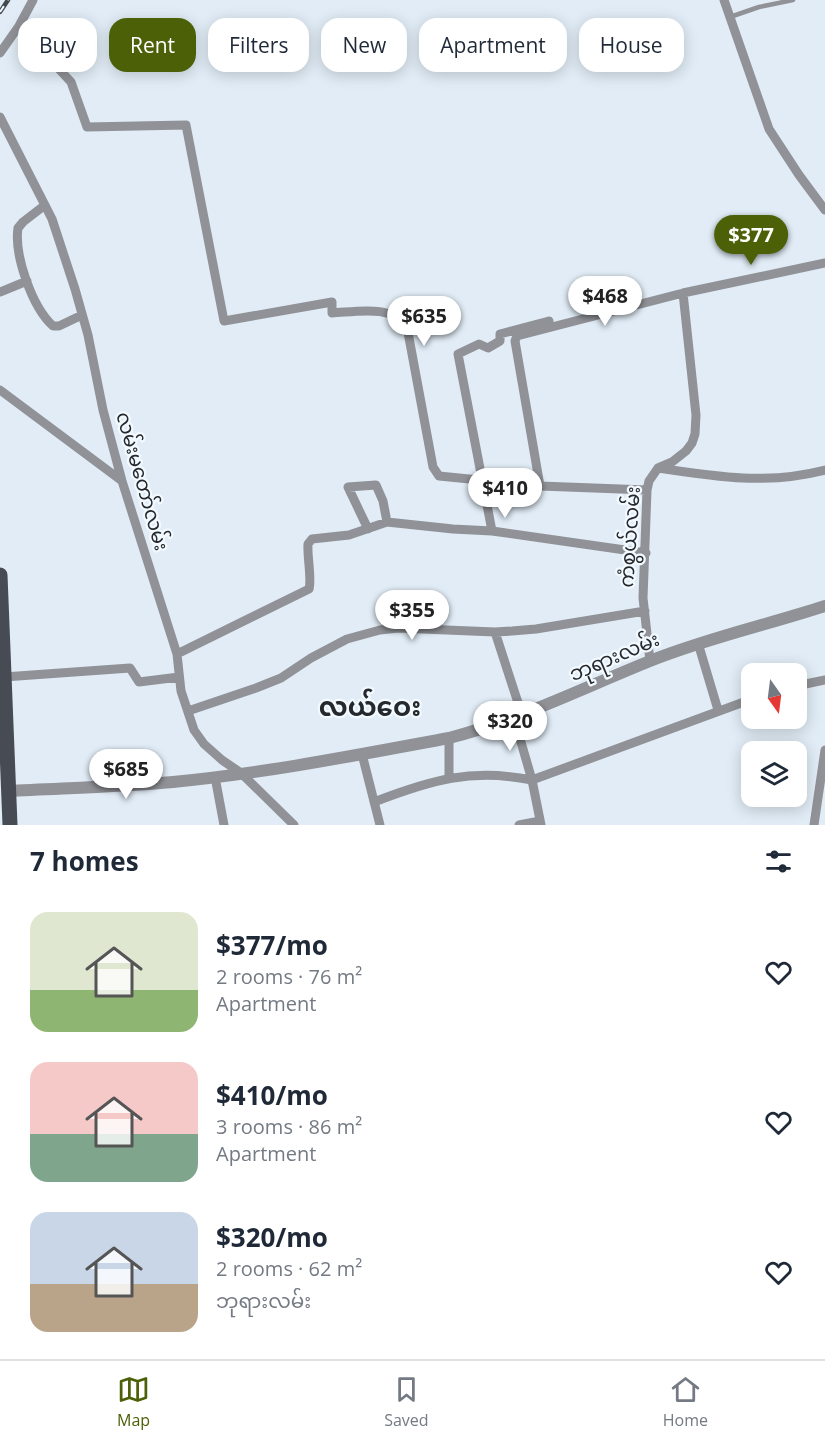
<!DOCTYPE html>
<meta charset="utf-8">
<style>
:root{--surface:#fff;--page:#f2f2f3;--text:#1f2937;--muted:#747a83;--line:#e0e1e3;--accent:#4c6008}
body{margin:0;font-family:"Open Sans","Noto Sans Myanmar",sans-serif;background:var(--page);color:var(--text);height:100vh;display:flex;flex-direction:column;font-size:22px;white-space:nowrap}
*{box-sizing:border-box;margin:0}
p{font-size:20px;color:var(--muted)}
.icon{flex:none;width:33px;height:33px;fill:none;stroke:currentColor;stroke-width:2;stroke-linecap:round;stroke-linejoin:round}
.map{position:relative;height:825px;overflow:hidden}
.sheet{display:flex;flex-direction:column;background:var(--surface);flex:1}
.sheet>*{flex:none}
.banner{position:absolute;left:18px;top:18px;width:789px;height:54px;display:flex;gap:12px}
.needle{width:39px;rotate:166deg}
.buttons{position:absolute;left:741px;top:663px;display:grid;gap:12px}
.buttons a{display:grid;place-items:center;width:66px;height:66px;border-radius:12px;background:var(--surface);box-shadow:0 3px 15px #0003;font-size:30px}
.price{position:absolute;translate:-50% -51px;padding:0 14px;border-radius:21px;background:#fff;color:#222;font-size:20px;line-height:39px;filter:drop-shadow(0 2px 3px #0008)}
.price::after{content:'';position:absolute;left:50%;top:36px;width:18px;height:14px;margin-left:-9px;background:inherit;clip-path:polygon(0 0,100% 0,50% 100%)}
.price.active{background:var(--accent);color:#fff}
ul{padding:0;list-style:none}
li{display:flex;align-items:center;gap:18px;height:150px;padding:0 30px}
li span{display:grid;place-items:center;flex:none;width:168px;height:120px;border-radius:18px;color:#555}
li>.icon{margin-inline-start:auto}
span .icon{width:72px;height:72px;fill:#fffc;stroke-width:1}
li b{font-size:26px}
h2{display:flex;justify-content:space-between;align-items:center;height:72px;padding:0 30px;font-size:26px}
.pill{padding:0 21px;border-radius:18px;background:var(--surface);box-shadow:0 3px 15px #0003;font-size:21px;line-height:54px}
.pill.active{background:var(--accent);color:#fff}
.dock{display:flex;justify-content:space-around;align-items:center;height:84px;border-top:2px solid var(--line);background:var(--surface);font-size:16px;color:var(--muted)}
.dock a{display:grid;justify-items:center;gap:3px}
.dock .active{color:var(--accent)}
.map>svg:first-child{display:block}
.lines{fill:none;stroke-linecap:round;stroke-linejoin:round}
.service{stroke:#909297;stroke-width:4.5}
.minor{stroke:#909297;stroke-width:9}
.tertiary{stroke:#909297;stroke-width:12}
.primary{stroke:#474b54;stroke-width:15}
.rail-casing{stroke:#44494e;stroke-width:4.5}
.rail{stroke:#f2f9ff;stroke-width:2;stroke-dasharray:7;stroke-linecap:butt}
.labels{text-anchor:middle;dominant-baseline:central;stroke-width:4.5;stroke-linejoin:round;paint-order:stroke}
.street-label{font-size:20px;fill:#25292d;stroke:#f2f9ff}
.district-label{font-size:26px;font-weight:bold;fill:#25292d;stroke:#f2f9ff}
</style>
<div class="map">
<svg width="825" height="825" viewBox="0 0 825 825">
<rect width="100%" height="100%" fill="#e1ecf6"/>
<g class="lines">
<path class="service" d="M730,17L759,7L793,0"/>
<path class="minor" d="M724,0L769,129L799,175L825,210
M19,26L71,82L87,127L186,125L224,321L332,302V313C355,312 393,304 407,327L433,467L439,476L540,486L647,490
M0,53L19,26L33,0
M0,117L52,219L75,289L88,335L103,410L122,481L177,654L181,691L194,730L204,744L222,760L241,773L294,825
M45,205L23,222L18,228C14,255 32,307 53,326H59L82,315
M0,292L27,281
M0,390L122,481
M658,468C717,477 766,485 825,470
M540,486L515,341L517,336L683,293L825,263
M368,529L348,487L376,485L383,501L387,522
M492,531L458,354L479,344L488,348L500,341V334L549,321
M495,632L522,715
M698,643L718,710
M177,654L309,589C312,580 307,556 308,544L312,539L349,535L387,522L453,529L492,531L646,553
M650,661L643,598L647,490L649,481L658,468L672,462L686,451L692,443L695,434L696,415L683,293
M4,677L130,668L139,682L179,677
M796,686L825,680
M188,711L256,688L281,678L311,658L347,639L380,630L398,628L495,632L512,631L536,629L645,611
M514,718L532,780L541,825
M362,754L380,825
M215,777L224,825
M449,777V738
M374,802C431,780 471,768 532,780L752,699
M519,825L540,821
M814,825L825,750"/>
<path class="tertiary" d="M8,791C63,788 118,787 173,782C266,773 357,755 449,738C519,720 583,688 650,661C707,638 767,625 825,606"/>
<path class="primary" d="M0,575L10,825"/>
<g class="rail-casing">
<path id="rail" d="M0,12L8,0"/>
</g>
<use href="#rail" class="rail"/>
</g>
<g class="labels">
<g class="street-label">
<text transform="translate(143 481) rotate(74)">လမ်းမတော်လမ်း</text>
<text transform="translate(629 537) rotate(-86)">ကံစွယ်လမ်း</text>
<text transform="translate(614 656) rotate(-23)">ဘုရားလမ်း</text>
</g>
<g class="district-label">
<text x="370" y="706">လယ်ဝေး</text>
</g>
</g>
</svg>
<div class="buttons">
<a><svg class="needle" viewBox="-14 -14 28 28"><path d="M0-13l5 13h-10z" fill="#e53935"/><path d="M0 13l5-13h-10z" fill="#747a83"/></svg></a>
<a><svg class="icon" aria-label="layers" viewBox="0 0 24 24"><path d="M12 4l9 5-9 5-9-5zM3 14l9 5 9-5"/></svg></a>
</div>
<b class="price active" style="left:751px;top:266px">$377</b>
<b class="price" style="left:605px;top:327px">$468</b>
<b class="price" style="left:424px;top:347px">$635</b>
<b class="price" style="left:505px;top:519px">$410</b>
<b class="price" style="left:412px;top:641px">$355</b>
<b class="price" style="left:510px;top:752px">$320</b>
<b class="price" style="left:126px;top:800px">$685</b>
<div class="banner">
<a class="pill">Buy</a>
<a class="pill active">Rent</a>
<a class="pill">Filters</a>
<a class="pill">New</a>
<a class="pill">Apartment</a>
<a class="pill">House</a>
</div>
</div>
<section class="sheet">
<h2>7 homes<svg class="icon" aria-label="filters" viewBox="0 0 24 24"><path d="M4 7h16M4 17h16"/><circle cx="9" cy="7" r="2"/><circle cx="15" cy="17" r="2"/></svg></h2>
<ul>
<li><span style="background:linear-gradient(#dfe7d0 65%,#8fb573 0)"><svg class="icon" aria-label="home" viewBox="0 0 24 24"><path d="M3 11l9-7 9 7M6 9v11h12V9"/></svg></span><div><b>$377/mo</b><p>2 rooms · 76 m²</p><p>Apartment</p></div><svg class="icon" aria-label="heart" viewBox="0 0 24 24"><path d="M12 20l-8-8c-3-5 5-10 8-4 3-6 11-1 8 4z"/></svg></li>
<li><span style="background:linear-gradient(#f6c9c9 60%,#7fa58c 0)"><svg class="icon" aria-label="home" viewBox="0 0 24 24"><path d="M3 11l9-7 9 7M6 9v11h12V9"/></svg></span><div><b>$410/mo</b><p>3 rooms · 86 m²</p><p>Apartment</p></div><svg class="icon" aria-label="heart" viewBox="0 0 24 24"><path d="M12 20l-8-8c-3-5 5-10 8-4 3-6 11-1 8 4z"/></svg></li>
<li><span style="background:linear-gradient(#c9d6e8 60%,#b9a48a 0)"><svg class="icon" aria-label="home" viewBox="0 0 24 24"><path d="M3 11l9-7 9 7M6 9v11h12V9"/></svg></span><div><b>$320/mo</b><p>2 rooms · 62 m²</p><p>ဘုရားလမ်း</p></div><svg class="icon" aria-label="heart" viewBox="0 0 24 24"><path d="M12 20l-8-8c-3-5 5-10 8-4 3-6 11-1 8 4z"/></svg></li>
</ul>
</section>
<nav class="dock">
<a class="active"><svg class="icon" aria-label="map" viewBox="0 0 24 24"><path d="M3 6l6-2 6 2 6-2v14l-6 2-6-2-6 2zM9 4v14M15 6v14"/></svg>Map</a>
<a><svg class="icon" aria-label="saved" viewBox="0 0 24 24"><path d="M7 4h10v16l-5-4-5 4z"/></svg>Saved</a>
<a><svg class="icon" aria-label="home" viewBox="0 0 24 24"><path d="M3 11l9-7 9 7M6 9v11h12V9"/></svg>Home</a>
</nav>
